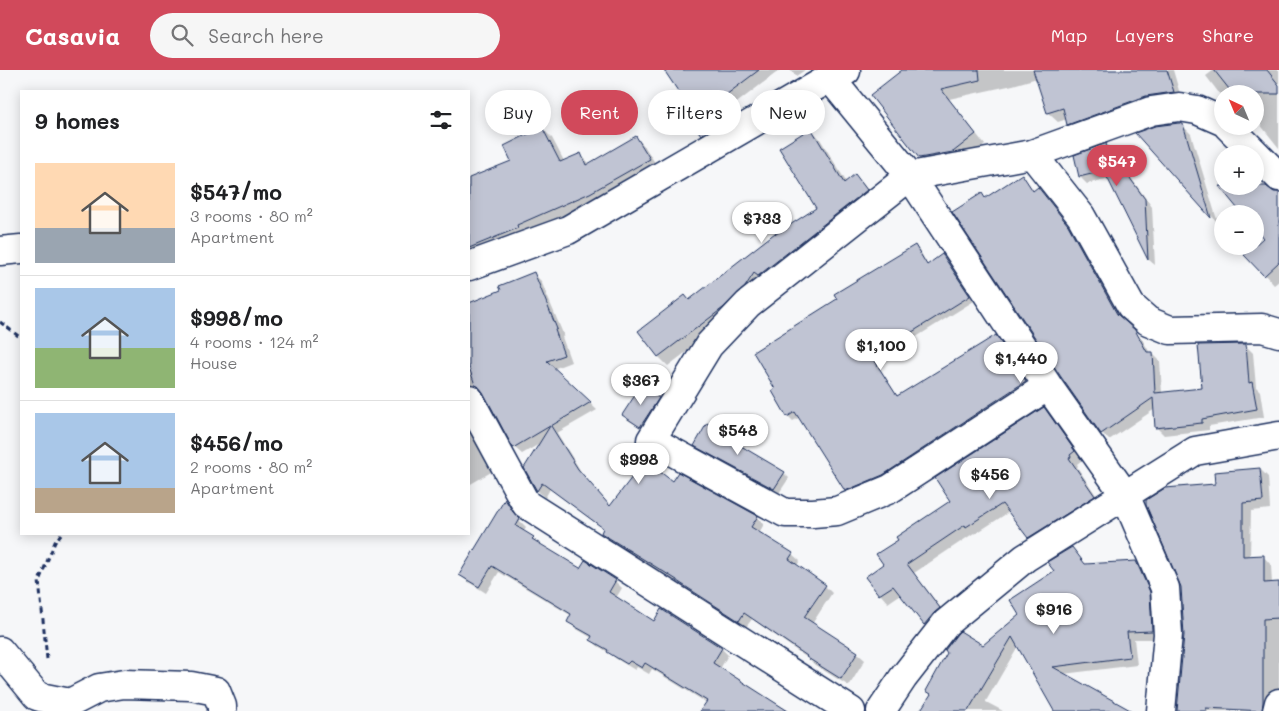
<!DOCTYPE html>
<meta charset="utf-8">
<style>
:root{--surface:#fff;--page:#f6f6f6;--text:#202124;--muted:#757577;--line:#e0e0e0;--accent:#d1495b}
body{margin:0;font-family:Mali,sans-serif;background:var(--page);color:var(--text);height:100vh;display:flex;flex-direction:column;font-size:19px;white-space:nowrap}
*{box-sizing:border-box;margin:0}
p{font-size:16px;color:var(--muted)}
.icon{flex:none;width:28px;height:28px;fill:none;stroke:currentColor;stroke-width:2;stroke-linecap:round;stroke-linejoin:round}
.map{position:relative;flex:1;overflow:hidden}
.panel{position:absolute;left:20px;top:20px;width:450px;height:445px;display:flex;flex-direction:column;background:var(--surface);border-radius:0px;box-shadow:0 2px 12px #0003}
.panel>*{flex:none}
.hud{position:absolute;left:485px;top:20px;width:475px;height:45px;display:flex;gap:10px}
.needle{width:32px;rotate:316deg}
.tools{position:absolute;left:1214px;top:15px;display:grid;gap:10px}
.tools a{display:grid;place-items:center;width:50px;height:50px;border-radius:50%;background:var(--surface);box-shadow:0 2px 12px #0003;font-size:25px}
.price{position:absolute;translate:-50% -42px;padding:0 11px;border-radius:18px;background:#fff;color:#222;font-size:16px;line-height:32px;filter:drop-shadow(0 1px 2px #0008)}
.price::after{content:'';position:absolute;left:50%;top:30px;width:15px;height:11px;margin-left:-8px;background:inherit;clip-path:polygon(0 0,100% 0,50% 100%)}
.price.current{background:var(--accent);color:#fff}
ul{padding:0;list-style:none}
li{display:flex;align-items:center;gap:15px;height:125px;padding:0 15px}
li+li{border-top:1px solid var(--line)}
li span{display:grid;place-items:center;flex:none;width:140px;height:100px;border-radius:0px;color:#555}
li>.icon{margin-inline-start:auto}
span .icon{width:60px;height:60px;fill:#fffc;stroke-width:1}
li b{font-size:21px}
h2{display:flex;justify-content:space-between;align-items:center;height:60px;padding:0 15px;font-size:21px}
.chip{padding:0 18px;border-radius:22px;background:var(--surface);box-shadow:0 2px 12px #0003;font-size:18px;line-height:45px}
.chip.current{background:var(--accent);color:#fff}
header{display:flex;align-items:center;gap:30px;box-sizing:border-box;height:70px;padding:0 25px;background:var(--accent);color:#fff}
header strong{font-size:24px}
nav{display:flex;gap:28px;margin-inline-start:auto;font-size:18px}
.search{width:350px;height:45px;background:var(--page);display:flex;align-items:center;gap:12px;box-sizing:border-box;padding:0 18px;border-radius:28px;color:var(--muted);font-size:19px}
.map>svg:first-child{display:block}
.shadow{fill:#0003}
.building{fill:#c0c4d3;stroke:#1b2f5e}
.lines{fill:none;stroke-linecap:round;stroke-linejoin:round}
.street-casing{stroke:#1b2f5e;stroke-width:31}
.path{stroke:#1b2f5e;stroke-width:3;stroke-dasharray:5 4;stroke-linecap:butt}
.street{stroke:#fff;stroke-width:28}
</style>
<header>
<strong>Casavia</strong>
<div class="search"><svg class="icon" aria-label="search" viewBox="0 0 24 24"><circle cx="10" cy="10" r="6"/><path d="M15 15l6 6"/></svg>Search here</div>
<nav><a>Map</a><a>Layers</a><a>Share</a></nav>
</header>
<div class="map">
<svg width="1279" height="641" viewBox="0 0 1279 641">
<rect width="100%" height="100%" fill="#f6f7f9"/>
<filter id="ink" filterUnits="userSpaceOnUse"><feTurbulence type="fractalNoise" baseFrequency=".02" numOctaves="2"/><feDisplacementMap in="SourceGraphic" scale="10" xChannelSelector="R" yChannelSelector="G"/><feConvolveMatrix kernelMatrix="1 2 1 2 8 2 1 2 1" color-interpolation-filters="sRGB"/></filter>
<g filter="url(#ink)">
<path class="shadow" d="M666,0H780L730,38L742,55L711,73L702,64L684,28Z
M790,0H805L796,6Z
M904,0H1173L1182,31L1078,64L1068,54L1067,49L1058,52L1048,43L1037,8L1013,15L949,29L985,75L963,92L930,98L920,88Z
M1214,0H1279V78L1255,48V24H1222V27L1206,6Z
M1182,55L1191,64L1218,153L1137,64Z
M542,58L552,68L564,91L580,84L590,94L636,67L645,77L659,99L603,132L469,193V109L512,91Z
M811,59L820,69L847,113L855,106L864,115L875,130L732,247L668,296L659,287L639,261L689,232L776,166L818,139Z
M1107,75L1113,81L1112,82L1152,137L1155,195L1149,190L1109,108L1087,114L1080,107L1075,86Z
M1021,106L1029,114L1034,121L1038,119L1046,126L1075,164L1124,252L1142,269L1150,283H1152L1160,291L1162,323L1203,320L1245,275L1253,283L1256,317L1260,321L1264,347L1209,356V360L1164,365L1156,357L1155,339L1109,370L1102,363L982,125L986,129Z
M1223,119L1279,146V211L1274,215L1265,205V168L1255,156V144Z
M915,176L920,181L928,196L942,185L947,190L974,231L876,292L898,327L996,267L1000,271L1030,317L888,410L851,425L846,420L800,347L793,351L788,346L773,322L839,230Z
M533,203L541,211L564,266L562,267L571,292L553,299L597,340L557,363L585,408L611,437L673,413L757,447L764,454L759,463L792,484L800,491L797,495L825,516L832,523L812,554L857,583L865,590L849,616L815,595L810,590L752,549L746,557L685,518L681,514L609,470L602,463L604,459L550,419L545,428L538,421L526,398L541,373L522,384L514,377L484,322L478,320L469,323V234L502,221Z
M658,329L663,334L646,361L628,350L624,345Z
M1044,339L1052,347L1082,390L1077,394L1078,396L1077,397L1102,434L1037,475L1029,467L1009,442L975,464L974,463L914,503L947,546L933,562L925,554L901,524L888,533L880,524L867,507L885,494L900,470L952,431Z
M708,355L742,375L747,380L784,403L789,408L779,423L700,380L696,375Z
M469,357L493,401L469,415Z
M1260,399L1268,407L1270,439L1251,441L1250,487L1263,486L1271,495L1272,514H1279V628L1271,641H1178L1216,415Z
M506,431L512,437L518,449L526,457L523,462L533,468L540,475L580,500L615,511L622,518L616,528L655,552L722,579L728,585L720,599L789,641H713L707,633L652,599L649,604L637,597L635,600L615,588L611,584L598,576L591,570L592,568L575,558L568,551L572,546L499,502L486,523L467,511L460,505Z
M1072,479L1086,495L1136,492L1144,500L1157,531L1160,569H1134L1137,595L1063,604L1129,641H1056L1018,576L986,631V632L1003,641H921L932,626L927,621L1020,546L1056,501Z"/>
<path class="building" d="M664,0H759L722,28L734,46L701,65L677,30L682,27Z
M902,0H979L980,10L941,19L976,64L953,82L919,88L870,25Z
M1033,0H1167L1174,22L1146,26L1067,55L1063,38L1047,43Z
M1214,0H1267L1279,15V24H1233Z
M1179,53L1183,54L1211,148L1135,63L1155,56Z
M542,57L560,92L581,83L586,95L636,66L650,89L590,123L517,155L518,158L469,178V108L511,91L504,76Z
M811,58L844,113L855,104L867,120L758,206L754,203L745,217L723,238L658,287L638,261L685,225L689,230L775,163L776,164L816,138L779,78Z
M1107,73L1106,75L1145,129L1148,190L1104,101L1079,107L1074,85Z
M1022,104L1033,121L1038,117L1068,155L1117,244L1135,260L1147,282H1153L1155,323L1202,318L1198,275L1246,274L1249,313L1252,312L1257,339L1202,349V353L1155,358L1153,328L1101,364L1061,307L952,142L982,123L985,128Z
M1219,116H1266L1274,122H1279V192L1264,206L1244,185L1263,168L1255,158V144H1242Z
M915,175L927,195L942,184L970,226L872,287L897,326L996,265L1026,311L883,405L845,421L795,342L787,347L772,321L775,319L753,282L837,229L834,224Z
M534,202L557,259L555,260L564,285L547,291L591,332L551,356L578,399L610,436L645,390L672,411L678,402L758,446L751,457L793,483L789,489L826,515L804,547L858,582L841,609L806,587L807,586L744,543L739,551L677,511V510L601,463L603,458L542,413L537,421L524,398L550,356L513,378L483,322L478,316L475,315L469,297V233L501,220L499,216Z
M641,316L659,328L640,357L622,345Z
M1044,337L1075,381L1070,385L1071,387L1069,388L1095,426L1028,468L1002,434L966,457L965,455L907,494L940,538L934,543L924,555L893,516L879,525L865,507L883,494L876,484L898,470L896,467L950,431L935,408Z
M707,353L743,374L741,376L785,402L774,419L694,376Z
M1260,398L1263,431L1243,433V486L1264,485V513L1279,512V548L1263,549V632L1262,641L1206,638V641H1177L1184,565L1181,517L1146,435V430L1165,418L1215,414L1214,402Z
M505,429L513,442L520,449L516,456L534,467L532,469L580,498L585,490L616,510L609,522L654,551L661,539L722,578L713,593L788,641H700L707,631L645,593L642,598L630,591L627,594L607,582L608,580L590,570L592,566L567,552L571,544L492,496L479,517L459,505Z
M1072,477L1085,494L1136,491L1150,522L1152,561L1127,562L1130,587L1053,597L1132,641H1054L1012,567L968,641H920L931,624L926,621L947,583L945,580L957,564L960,561L983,575L1019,545L1010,530L1054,501L1047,492Z"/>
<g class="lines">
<g class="street-casing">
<path id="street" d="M830,8L910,106L1048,316L1125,425L1165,518L1168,564L1161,641
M1228,56L1279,107
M1032,84L1081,146L1131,236L1148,251L1170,260L1262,258L1279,263
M0,181L21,179
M469,196L568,160L830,8L846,1
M1048,316L890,419L837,441L813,443H785L651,370L709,275L748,234L910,106L1032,84L1151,41L1179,37L1197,40L1222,51
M469,329L526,434L851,641
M0,581L37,626L40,627L70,633L99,618L124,614L191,616L216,621L222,636V641
M881,641L903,608L946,553L1025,488L1195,381L1279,366
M1277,641L1279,633"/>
</g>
<path class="path" d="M0,252L21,268
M47,589L39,511L55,472L61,464"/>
<use href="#street" class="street"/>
</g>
</g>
</svg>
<div class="tools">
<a><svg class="needle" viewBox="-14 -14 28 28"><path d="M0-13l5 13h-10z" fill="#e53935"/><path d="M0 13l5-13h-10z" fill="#757577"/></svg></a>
<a>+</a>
<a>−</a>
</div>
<b class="price current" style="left:1117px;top:117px">$547</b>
<b class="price" style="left:762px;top:174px">$733</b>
<b class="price" style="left:881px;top:301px">$1,100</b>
<b class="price" style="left:1021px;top:314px">$1,440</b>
<b class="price" style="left:641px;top:336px">$367</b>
<b class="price" style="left:738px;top:386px">$548</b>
<b class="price" style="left:639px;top:415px">$998</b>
<b class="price" style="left:990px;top:430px">$456</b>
<b class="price" style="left:1054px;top:565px">$916</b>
<div class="hud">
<a class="chip">Buy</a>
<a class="chip current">Rent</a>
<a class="chip">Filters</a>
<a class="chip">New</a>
</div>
<section class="panel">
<h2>9 homes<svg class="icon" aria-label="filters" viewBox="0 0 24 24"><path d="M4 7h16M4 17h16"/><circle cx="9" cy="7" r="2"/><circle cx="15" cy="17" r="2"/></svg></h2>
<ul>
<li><span style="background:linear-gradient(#ffd9b3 65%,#9aa5b1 0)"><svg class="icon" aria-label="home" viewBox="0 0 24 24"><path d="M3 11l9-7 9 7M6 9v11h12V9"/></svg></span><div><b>$547/mo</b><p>3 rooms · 80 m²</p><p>Apartment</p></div></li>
<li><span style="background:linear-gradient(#a9c7e8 60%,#8fb573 0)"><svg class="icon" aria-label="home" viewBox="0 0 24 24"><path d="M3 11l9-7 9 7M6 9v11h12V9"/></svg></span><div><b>$998/mo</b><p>4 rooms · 124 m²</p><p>House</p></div></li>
<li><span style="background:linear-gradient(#a9c7e8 75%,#b9a48a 0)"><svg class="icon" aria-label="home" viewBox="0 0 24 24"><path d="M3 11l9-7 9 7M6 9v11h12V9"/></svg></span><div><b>$456/mo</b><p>2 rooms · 80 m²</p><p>Apartment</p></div></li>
</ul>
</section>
</div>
